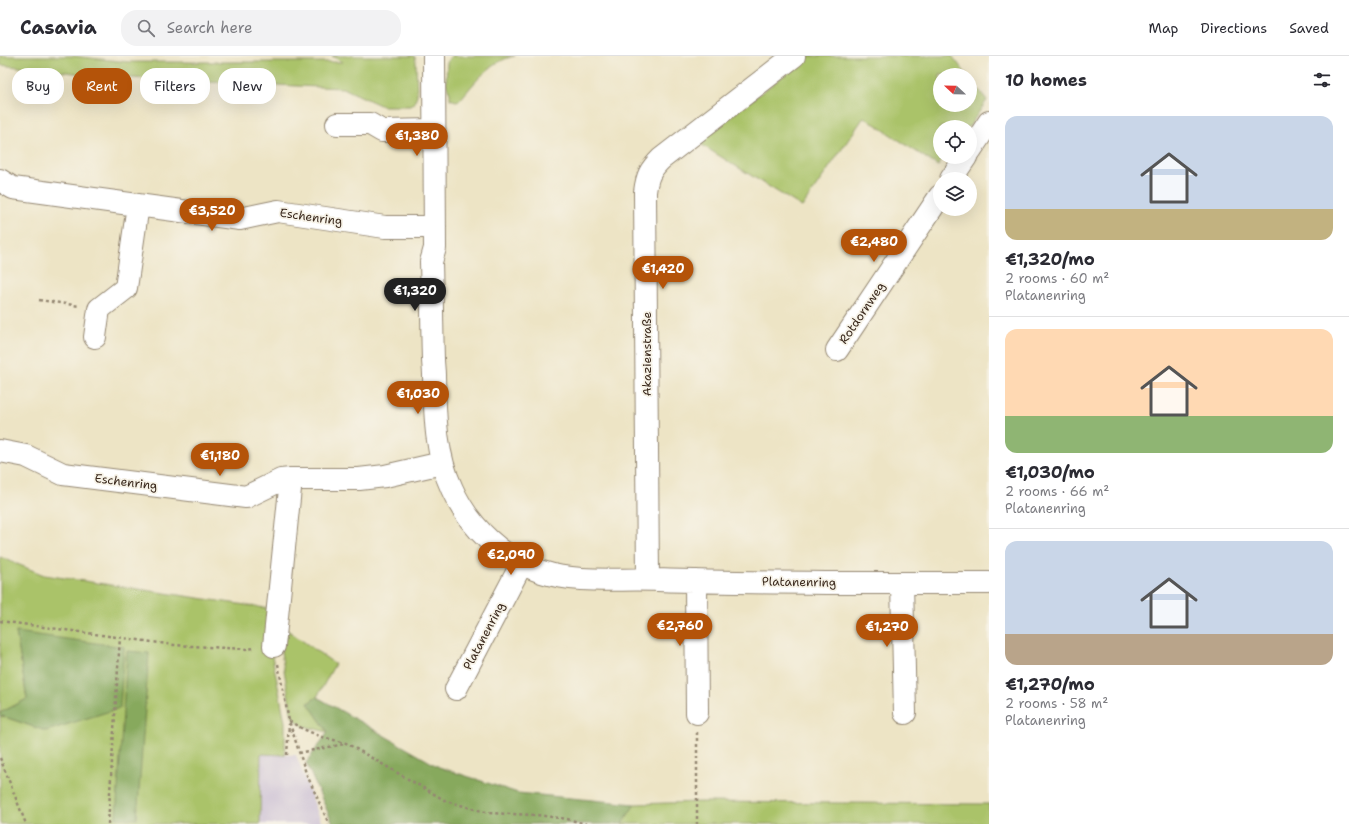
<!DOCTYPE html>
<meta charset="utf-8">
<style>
:root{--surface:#fff;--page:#f2f2f3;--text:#2b2b33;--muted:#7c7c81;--line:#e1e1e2;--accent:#b45309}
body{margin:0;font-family:"Shantell Sans",sans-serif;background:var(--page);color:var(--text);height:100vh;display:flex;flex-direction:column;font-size:15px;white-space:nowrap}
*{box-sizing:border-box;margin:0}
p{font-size:13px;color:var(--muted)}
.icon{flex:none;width:22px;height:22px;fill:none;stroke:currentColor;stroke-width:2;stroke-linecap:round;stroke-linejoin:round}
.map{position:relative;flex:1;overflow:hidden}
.details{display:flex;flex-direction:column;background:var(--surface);width:360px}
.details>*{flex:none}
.top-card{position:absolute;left:12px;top:12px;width:380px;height:36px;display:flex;gap:8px}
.needle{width:26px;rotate:292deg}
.fabs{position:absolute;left:933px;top:12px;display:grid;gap:8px}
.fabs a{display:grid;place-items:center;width:44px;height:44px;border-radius:50%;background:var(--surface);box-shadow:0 4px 16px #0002;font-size:20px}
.price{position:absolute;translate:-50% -34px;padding:0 9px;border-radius:14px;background:var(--accent);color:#fff;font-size:13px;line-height:26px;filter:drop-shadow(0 1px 2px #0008)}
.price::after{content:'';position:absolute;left:50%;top:24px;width:12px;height:9px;margin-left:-6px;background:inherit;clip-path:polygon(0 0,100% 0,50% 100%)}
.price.current{background:#222;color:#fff}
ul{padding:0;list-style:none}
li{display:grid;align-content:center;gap:8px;height:212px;padding:0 16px}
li+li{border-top:1px solid var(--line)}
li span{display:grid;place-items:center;height:124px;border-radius:12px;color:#555}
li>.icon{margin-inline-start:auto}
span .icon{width:72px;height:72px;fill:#fffc;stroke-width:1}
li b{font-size:17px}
h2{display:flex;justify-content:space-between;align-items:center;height:48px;padding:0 16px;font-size:17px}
.pill{padding:0 14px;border-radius:16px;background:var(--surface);box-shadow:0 4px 16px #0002;font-size:14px;line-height:36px}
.pill.current{background:var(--accent);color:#fff}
header{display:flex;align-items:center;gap:24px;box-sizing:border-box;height:56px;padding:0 20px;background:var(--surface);border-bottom:1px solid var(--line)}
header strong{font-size:19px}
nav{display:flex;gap:22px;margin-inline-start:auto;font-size:14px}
.search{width:280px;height:36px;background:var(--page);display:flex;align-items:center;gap:10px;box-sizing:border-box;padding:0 14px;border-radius:16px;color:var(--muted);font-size:15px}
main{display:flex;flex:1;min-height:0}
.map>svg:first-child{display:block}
.industrial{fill:#cbbfd4}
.green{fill:#aac369;stroke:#727644}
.forest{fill:#87a95d;stroke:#616a3e}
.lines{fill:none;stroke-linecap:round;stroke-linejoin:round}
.minor-casing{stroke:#948772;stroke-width:24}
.path{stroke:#948772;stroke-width:2.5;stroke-dasharray:3 3;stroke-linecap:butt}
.minor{stroke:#fff;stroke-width:22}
.labels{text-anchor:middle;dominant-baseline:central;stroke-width:3.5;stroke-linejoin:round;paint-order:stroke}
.street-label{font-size:12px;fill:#3b2a1e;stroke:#f7f3e8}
</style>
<header>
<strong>Casavia</strong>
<div class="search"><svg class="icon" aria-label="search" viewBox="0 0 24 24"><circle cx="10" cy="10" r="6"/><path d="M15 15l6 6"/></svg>Search here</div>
<nav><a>Map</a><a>Directions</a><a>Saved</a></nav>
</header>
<main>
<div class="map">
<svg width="989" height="768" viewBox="0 0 989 768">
<rect width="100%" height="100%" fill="#f7f3e8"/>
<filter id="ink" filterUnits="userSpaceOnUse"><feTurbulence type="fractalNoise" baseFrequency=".025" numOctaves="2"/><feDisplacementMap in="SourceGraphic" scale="8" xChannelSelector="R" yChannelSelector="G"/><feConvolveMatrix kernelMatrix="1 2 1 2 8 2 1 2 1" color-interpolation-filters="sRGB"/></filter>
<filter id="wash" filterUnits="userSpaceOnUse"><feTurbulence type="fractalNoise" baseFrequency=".012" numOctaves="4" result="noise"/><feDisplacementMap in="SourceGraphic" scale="16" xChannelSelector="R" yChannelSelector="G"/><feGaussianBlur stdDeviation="0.9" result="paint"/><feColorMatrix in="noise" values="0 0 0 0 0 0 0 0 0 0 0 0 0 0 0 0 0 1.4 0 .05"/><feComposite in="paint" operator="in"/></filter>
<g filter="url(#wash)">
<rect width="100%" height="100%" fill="#ede4c5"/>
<path class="industrial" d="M260,698L296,699L322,768H260Z"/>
<path class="green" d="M0,0H71L129,6H343L332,0H414L415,1L416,6L417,39L414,47L410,50H382L343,32L204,26L112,21L0,9Z
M451,0H515C492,4 474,27 460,44L456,45L450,43V37L446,28L447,6Z
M809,0H952L967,19H940V49H970V23L987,44L969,71H940V101H943L938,110L864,61L802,151L697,86Z
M0,501L44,519L272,553V600L285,666V699L261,698L260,768H0V661L2,660L46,675L16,576L27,643L0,657Z
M283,571L335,608L317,641L308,647L328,676L303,670L292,661L281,596Z
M701,746L989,748V768H622L635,748Z"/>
<path class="forest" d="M16,576L124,591L120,652L46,675L2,660L0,661V657L27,643Z
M127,595L149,597L137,763L116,762Z
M317,641L439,711L518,737L635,748L622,768H333L306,707L328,676L308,647Z"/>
</g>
<g filter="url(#ink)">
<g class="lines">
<g class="minor-casing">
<path id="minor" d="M434,0L435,192L431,206C432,238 432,271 433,303C433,308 434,314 434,319C435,358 435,397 452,433C469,471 503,503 542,516C579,528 620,522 658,524C768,528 879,527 989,527
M337,68H370L382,75L434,74
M970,95L989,66
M951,123L966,101
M0,124L13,132L240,163L278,155L385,171H435
M95,281L99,253L126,232L138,149
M837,294L940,140
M0,395L26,400L63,418L246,441L281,424L291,423H359L385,420L442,407
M648,523L645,136C647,120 650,114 661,103L794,0
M696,525L697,657
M902,527L905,657
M274,590L291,423
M456,633L522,507"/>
</g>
<path class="path" d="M39,244L80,250
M0,565L174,589L244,593L256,592
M278,608L289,665L306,717L329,768
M289,665L303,673L322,681L346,687L446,745L489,757L537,759L567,763L587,768
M697,676V768
M299,697L344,688
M287,699L289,668
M0,702L26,768
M108,768L120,581"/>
<use href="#minor" class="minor"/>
</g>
</g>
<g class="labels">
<g class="street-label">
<text transform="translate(311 161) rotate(8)">Eschenring</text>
<text transform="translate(862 257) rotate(-56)">Rotdornweg</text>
<text transform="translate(647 298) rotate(-90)">Akazienstraße</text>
<text transform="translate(126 426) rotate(7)">Eschenring</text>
<text transform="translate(799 526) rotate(1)">Platanenring</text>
<text transform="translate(484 580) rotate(-62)">Platanenring</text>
</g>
</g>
</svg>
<div class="fabs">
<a><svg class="needle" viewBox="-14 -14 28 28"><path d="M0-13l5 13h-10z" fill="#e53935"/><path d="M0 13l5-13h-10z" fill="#7c7c81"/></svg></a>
<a><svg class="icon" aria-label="locate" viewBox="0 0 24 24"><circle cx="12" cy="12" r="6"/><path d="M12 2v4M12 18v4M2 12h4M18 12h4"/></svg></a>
<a><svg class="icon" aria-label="layers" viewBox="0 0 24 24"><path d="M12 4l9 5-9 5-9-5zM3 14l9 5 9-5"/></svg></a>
</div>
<b class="price" style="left:417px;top:101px">€1,380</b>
<b class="price" style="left:212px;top:176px">€3,520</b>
<b class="price" style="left:874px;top:207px">€2,480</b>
<b class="price" style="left:663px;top:234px">€1,420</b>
<b class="price current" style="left:415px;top:256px">€1,320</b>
<b class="price" style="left:418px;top:359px">€1,030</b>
<b class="price" style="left:220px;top:421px">€1,180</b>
<b class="price" style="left:511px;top:520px">€2,090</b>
<b class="price" style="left:680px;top:591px">€2,760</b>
<b class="price" style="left:887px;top:592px">€1,270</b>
<div class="top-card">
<a class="pill">Buy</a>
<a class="pill current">Rent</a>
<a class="pill">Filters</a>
<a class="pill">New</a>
</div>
</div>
<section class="details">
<h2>10 homes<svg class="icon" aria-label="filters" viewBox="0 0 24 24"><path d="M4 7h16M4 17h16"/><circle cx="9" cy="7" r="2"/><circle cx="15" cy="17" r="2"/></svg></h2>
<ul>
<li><span style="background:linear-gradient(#c9d6e8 75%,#c2b280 0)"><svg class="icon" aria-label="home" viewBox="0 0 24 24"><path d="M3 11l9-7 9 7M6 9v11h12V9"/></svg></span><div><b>€1,320/mo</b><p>2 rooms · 60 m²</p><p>Platanenring</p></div></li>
<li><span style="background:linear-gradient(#ffd9b3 70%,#8fb573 0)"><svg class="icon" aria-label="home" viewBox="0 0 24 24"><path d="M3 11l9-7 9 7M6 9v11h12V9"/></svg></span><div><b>€1,030/mo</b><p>2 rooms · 66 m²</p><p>Platanenring</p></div></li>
<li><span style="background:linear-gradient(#c9d6e8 75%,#b9a48a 0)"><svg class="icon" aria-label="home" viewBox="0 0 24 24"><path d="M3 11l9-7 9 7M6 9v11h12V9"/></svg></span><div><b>€1,270/mo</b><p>2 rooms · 58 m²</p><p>Platanenring</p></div></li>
</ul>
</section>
</main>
